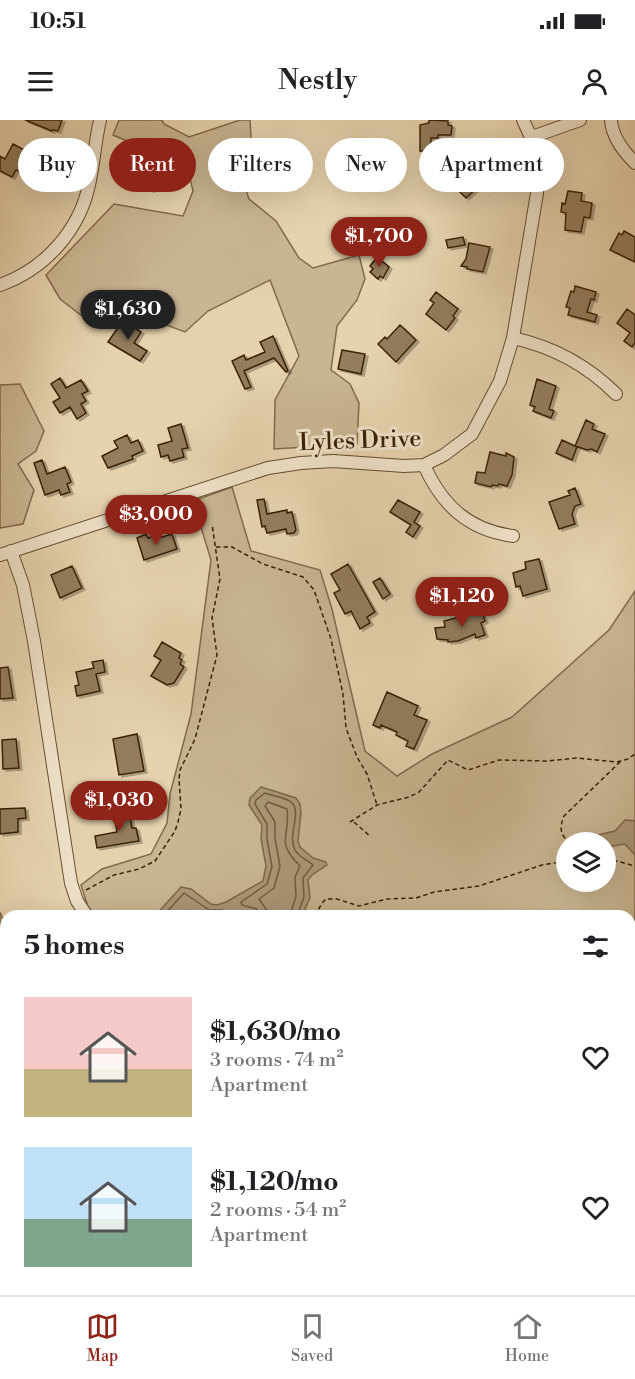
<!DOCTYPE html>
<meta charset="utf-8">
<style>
:root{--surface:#fff;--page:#f2f2f2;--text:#202124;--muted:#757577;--line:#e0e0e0;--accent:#8f2418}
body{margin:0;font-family:"Libre Bodoni",serif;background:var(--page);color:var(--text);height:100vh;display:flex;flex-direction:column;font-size:22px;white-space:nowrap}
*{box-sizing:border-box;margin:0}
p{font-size:20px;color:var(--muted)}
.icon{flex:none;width:33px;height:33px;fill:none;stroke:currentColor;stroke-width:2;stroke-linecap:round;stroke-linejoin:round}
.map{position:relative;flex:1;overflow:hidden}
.side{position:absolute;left:0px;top:790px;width:636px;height:386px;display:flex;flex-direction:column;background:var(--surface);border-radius:18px 18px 0 0;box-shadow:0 6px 24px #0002}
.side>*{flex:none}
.guide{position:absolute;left:18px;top:18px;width:600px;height:54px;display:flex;gap:12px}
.fabs{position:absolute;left:556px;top:712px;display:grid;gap:12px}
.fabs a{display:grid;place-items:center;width:60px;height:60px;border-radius:50%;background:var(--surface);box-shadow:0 6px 24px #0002;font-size:30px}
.price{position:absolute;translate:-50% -51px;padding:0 14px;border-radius:21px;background:var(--accent);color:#fff;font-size:20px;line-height:39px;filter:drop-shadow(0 2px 3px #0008)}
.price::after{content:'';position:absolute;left:50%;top:36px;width:18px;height:14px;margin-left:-9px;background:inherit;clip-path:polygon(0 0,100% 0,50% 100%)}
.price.selected{background:#222;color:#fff}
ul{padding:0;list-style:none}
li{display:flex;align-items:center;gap:18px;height:150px;padding:0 24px}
li span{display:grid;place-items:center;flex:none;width:168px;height:120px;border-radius:0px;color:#555}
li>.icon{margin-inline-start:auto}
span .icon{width:72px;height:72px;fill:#fffc;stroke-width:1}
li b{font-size:26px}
h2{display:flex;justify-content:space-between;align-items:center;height:72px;padding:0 24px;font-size:26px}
.tag{padding:0 21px;border-radius:27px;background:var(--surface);box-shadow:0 6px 24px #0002;font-size:21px;line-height:54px}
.tag.selected{background:var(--accent);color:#fff}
.status{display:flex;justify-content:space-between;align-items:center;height:42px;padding:0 30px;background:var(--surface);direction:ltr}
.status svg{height:16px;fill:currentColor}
header{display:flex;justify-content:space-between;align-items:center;height:78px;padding:0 24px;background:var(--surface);font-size:27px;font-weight:600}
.tab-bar{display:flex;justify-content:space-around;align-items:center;height:84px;border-top:2px solid var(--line);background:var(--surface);font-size:16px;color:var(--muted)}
.tab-bar a{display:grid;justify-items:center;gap:3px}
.tab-bar .selected{color:var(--accent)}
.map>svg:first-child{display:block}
.green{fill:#c9b591;stroke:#816a4b;stroke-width:1.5;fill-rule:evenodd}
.water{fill:#ab9675;stroke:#7d6748;stroke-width:1.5}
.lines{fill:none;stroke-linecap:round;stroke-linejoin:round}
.shore{stroke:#725b3d;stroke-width:1.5}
.building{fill:#937d5d;stroke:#392005;stroke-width:1.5;filter:url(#shadow)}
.minor-casing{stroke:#644d2f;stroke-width:14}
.path{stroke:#392005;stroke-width:1.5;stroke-dasharray:4.5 3;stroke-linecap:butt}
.minor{stroke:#efe2ca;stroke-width:12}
.labels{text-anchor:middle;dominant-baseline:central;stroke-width:6;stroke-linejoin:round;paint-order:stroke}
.street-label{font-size:24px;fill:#392005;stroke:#efe2ca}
</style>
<div class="status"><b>10:51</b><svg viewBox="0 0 49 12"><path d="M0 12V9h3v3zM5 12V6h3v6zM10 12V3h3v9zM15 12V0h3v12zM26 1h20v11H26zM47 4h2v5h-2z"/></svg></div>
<header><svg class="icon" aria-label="menu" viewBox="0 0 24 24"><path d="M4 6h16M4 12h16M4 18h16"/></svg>Nestly<svg class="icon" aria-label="person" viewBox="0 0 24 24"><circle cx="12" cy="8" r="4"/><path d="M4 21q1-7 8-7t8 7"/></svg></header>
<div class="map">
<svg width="635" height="1175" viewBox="0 0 635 1175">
<defs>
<filter id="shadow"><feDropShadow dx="3" dy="2" stdDeviation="0" flood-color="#0004"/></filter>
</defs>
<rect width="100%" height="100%" fill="#e6d3ae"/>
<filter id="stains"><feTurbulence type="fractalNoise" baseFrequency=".00333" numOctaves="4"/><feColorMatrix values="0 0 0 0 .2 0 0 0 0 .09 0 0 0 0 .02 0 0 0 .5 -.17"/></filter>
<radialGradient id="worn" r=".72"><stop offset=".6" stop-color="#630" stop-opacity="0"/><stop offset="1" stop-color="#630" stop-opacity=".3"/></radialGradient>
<path class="green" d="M119,0H162L164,4L189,17L240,0H250L251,18L239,49L249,79L276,101L299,138L313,148L359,135L365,159L357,180L337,206L331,250L350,264L359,283L357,324L274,329L275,280L299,236L270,160L208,191L185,212L121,188L94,205L60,179L46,155L114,84L183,96L193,71L187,46L113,15Z
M20,264L44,311L36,331L18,344L34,370L23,404L0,408V265Z
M232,367L251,431L320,450L332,489L365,631L397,656L432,634L512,597L609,510L635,471V836L630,833V796H97L88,787L81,765L102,749L151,734L167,703L170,674L191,594L211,440L193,381ZM567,723H606V762H567Z
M0,792L6,808V1031L0,1028Z
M635,987V1047H630V988Z
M0,1087L6,1090V1170H120L118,1175H0Z"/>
<path class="water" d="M261,667L296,678L300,684L301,693L298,721L300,727L313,738L326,742L327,745L312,755L308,760L310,778L302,796H259L246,791H237L228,796H155L181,767L191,769L211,784L217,785L226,782L263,761L266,746L261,719L262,705L249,685L250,678Z
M625,700L635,701V735L625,724L606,727V723H592L591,721L594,716L615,711Z"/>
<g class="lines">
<path class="shore" d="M163,796L184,773L209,790H223L225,796
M260,796L257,789L242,785L241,782L267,764L272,747L267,719V704L255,684L256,680L265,673C272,676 287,677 292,683C302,693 287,716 295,730C299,737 307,740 313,745L303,758L304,777L297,796
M267,796L266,789L259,779L274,768L280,746L275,719V702L265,686L268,682L287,689C291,718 274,720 300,746L295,757L296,776L290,796"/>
</g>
<path class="building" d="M25,0H62L58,11L53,10L52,11Z
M429,0L448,1V5L452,6L451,15H438V18H431V31H420V5L429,3Z
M268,22L291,28L282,58L271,55L275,41L259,36L262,28L266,29Z
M359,23H371L374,58L371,62L338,63L335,61L333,39L360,38Z
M13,24L30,33L19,51L16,50L12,57L0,51V36L5,39Z
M485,34L503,53L496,60L498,62L491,70L487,66L480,65L466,78L455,67L470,53L468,50Z
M138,38L158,43L152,70L138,67L141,57L134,56Z
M568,71L582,73L581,81L592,83L590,98L584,97L581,112L565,110L566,93L561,92L562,83L565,84Z
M624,111L635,117V142L610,130L619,113L622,115Z
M463,117L465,125L448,128L446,120Z
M469,123L490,127L483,152L467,149V147L461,146L466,139Z
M377,137L389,147L383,158L380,156L378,159L370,152L373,149L370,146Z
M575,166L596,172L594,180L591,179L587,192L597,195L595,202L568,195L570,188L566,187L571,171L574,172Z
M436,172L458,189L453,196L455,198L446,210L426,194L434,183L430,180Z
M627,189L635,195V223L632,227L624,221L630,213L617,203Z
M127,203L141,212L134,223L147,231L140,241L108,222L119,206L123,209Z
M400,205L416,220L396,242L378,224L385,217L387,219Z
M273,216L288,251L286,252L274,238L244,251L251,267L245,269L232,241L244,235L246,240L265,232L260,222Z
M342,230L365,234L361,254L338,249Z
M60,258L66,268L81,260L88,271L82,274L86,281L81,284L86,293L77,299L70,287L60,293L53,282L60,278L51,264Z
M537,259L556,266L549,289L554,291L551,298L533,291L535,287L530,285Z
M586,300L594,304L592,309L605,314L597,332L592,329L587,330L575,326Z
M181,304L188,328L182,329L184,337L170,341L168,335L161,337L158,325L172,321L168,308Z
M127,315L131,323L138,320L143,331L132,336L133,339L108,348L102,336L118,328L114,321Z
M562,320L577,327L572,340L556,333Z
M490,332L506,336V333L514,337L512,355L507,366L499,364L498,366L492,365L491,367L475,363L477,352L485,353Z
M42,340L47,354L65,347L71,362L67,364L70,372L61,375L59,370L45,375L34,343Z
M575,368L581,384L575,386L572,394L575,404L559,409L549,382L570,375L568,371Z
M264,379L267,394L287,390V393L292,392L296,410L294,413L287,414L286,409L267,413L265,406L262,407L257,380Z
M398,380L420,392L414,402L420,406L413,417L406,412L411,405L390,392Z
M146,414L148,418L158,415L159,417H162L172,414L177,429L144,440L137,418Z
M539,439L547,469L523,476L520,466L516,467L513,453L526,449L525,442Z
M348,444L375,492L367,497L370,503L360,509L351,491L345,494L334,473L340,470L331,454Z
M72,446L82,468L60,478L51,455Z
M380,458L390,474L383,479L373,462Z
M482,491L485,501L481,503L485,515L476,518L475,514L458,521L448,522V520L437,519L435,508L445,507L444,501Z
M162,522L181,533L179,538L182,540L180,544L184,547L174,563L167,565L151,556L161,540L154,536Z
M103,540L105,552L96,554L100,571L77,576L75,566L79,565L76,552L94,548L92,542Z
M8,547L13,578L0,579V548Z
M387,572L418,586L414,595L427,600L414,629L406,626L408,621L396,615L397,612L381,605L380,608L373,605Z
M137,614L144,651L119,655L113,619Z
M16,619L19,648L3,649L2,620Z
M25,688L26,698L18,699V712L0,714V689Z
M129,691L132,708H136L139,721L97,728L95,716L117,712L114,694Z"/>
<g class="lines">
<g class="minor-casing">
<path id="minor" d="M611,0C612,16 624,32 635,43
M532,17L580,0
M0,165C45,149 79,111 89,65C94,43 95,21 100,0
M513,218C554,227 587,245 616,274
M424,345C442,385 468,410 513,416
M11,431L23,465L34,521L71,763L77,781L87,796
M0,435L268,348L301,343L333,341L404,346L424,345L444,335L472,314L500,261L513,218L537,73L538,41L536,28L523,0
M630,853L635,855
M0,1055L6,1058
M240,1170L242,1175
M287,1175C316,1173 346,1169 374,1175
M634,1175L635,1174"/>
</g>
<path class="path" d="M216,427H232L263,444L303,457L314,470L331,519L343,574L346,608L357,637L367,654L377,685
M350,702L377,685L409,677L419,672L448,640L468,650L499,640L548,641L576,638L617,642L628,639L635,634
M354,702L371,717
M571,723C560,716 559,708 564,696L620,642
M606,738L635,746
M86,770L114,755L139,749L155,741L175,711L178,702L181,689L179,659L180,650L195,619L217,535L212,498L220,459L212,404
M315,796L322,783L326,779H337L359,786L387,779L416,778L434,772L479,766L542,745L567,741"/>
<use href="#minor" class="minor"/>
</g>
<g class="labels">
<g class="street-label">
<text transform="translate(360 321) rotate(-2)">Lyles Drive</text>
</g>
</g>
<rect width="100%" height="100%" filter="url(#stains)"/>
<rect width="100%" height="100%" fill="url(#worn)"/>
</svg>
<div class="fabs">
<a><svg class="icon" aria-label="layers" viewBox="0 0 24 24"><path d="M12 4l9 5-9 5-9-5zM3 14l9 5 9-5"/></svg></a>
</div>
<b class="price" style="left:379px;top:148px">$1,700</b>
<b class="price selected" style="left:128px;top:221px">$1,630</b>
<b class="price" style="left:156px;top:426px">$3,000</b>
<b class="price" style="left:462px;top:508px">$1,120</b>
<b class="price" style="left:119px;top:712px">$1,030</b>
<div class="guide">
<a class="tag">Buy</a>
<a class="tag selected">Rent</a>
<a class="tag">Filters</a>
<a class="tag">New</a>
<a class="tag">Apartment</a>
</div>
<section class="side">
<h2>5 homes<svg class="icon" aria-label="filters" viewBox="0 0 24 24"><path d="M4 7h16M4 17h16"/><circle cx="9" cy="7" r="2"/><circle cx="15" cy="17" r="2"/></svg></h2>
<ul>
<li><span style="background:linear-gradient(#f6c9c9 60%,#c2b280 0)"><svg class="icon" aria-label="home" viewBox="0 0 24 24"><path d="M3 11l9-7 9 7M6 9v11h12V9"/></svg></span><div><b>$1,630/mo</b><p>3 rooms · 74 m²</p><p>Apartment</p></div><svg class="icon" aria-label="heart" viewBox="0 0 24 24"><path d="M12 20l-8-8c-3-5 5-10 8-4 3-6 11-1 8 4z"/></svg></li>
<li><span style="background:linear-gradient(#bfe0f5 60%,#7fa58c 0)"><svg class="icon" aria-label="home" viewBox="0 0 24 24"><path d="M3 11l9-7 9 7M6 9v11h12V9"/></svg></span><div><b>$1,120/mo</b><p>2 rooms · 54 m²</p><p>Apartment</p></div><svg class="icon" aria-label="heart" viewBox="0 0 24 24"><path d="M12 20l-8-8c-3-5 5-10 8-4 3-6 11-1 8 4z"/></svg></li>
</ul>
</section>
</div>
<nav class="tab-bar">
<a class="selected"><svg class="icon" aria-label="map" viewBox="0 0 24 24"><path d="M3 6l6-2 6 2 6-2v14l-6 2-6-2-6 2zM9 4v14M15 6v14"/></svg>Map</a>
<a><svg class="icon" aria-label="saved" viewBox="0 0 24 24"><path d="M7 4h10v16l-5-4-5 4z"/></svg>Saved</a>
<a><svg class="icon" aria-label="home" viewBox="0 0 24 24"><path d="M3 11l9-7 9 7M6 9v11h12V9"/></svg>Home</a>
</nav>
